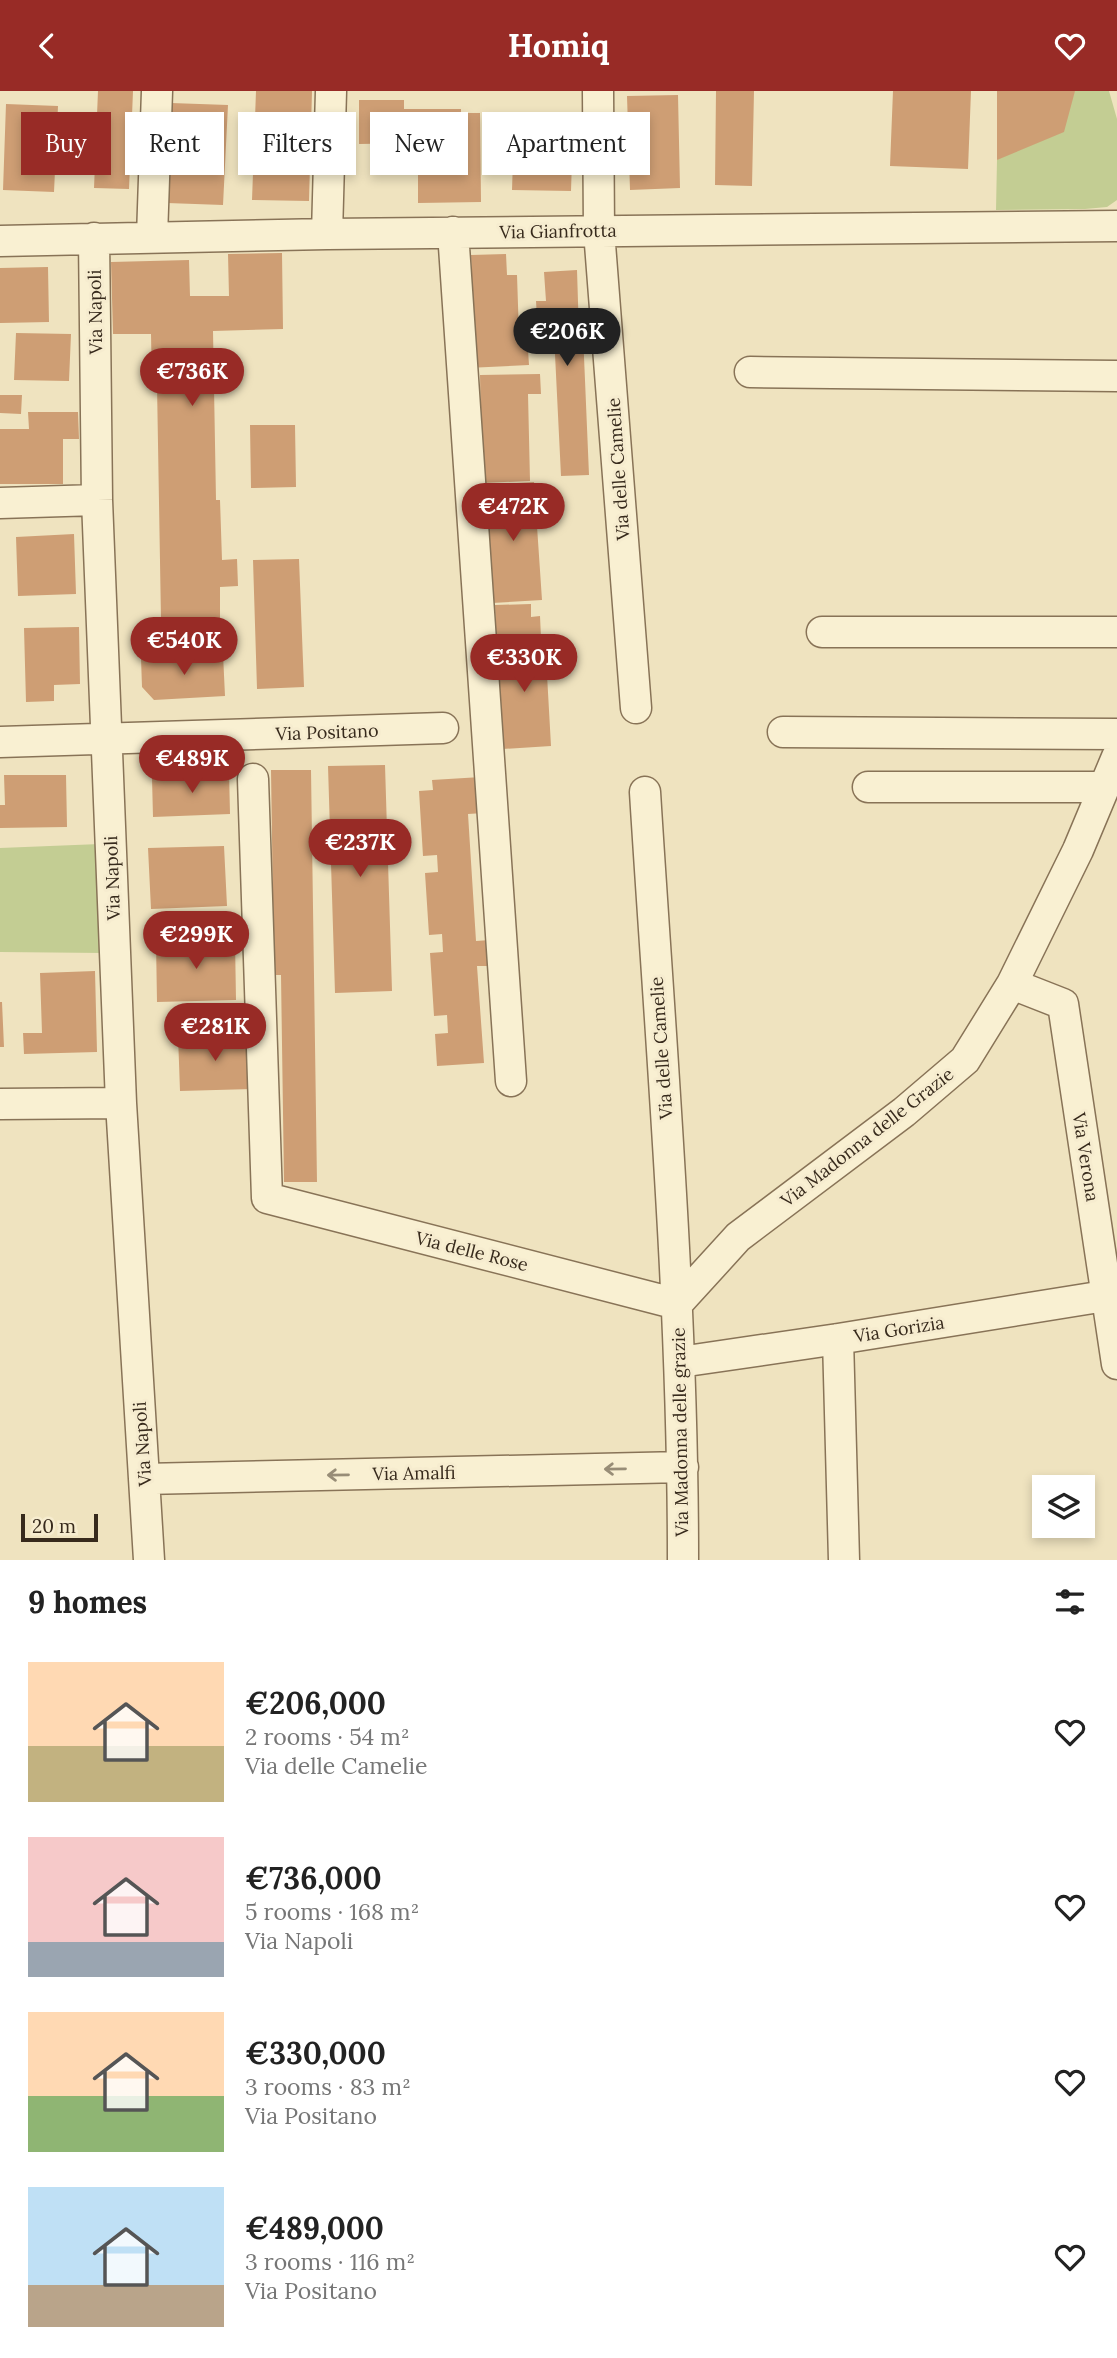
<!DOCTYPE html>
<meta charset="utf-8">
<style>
:root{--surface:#fff;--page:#f6f6f6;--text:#222;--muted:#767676;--accent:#982b26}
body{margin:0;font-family:Lora,serif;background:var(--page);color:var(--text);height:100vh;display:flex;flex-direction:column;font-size:26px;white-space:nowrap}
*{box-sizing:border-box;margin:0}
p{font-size:23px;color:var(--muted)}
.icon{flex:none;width:38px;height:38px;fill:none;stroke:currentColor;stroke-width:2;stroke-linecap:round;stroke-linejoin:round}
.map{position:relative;height:1469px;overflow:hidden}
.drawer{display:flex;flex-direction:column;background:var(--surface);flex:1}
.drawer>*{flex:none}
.top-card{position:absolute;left:21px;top:21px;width:700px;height:63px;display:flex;gap:14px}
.controls{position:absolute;left:1032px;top:1384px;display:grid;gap:14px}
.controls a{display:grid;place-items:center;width:63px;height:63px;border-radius:0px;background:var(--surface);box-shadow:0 4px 10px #0003;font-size:35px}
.scale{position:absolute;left:21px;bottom:18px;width:77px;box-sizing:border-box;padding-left:7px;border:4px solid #372a1c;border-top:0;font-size:19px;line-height:24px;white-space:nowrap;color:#372a1c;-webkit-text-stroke:5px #f6eccf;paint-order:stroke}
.price{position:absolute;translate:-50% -60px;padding:0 16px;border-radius:24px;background:var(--accent);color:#fff;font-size:23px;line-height:46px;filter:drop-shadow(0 2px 4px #0008)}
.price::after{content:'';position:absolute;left:50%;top:42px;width:21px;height:16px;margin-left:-10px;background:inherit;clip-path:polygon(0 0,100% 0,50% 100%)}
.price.current{background:#222;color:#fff}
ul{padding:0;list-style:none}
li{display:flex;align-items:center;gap:21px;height:175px;padding:0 28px}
li span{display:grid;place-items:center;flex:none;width:196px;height:140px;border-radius:0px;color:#555}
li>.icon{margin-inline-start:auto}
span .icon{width:84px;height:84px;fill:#fffc;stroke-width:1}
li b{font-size:30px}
h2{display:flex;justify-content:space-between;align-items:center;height:84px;padding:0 28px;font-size:30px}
.pill{padding:0 24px;border-radius:0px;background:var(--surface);box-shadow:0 4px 10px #0003;font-size:24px;line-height:63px}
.pill.current{background:var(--accent);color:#fff}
header{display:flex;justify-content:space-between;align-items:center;height:91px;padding:0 28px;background:var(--accent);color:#fff;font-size:32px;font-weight:800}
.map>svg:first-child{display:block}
.green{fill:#c3cd93}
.building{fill:#ce9e74}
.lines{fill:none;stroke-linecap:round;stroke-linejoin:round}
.minor-casing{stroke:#887357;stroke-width:33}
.minor{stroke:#f9f0d2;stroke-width:30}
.oneway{stroke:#988d77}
.labels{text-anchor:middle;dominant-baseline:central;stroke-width:6;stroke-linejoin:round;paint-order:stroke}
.street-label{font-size:18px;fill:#372a1c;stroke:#f6eccf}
</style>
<header><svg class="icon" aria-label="back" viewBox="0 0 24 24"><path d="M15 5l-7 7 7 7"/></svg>Homiq<svg class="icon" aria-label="heart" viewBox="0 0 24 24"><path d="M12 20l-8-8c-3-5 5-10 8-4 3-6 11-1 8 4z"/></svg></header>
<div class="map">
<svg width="1117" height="1469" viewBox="0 0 1117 1469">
<rect width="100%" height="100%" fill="#efe3bf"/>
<path class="green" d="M1075,0H1109L1117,28V109L1107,116L1085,118L996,119L997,69Z
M100,753L104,862L0,861V757Z"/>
<path class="building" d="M98,0H133L129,98L94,97Z
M256,0H312L309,110L252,109Z
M716,0H754L752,95L715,94Z
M893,0H971L968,78L890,75Z
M997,0H1075L1064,41L997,69Z
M678,4L680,97L630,99L627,5Z
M359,9H404V18H461V22H480L481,111L418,112V52L359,53Z
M171,12L228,14L223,114L167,112Z
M6,13L58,15L54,101L3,99Z
M514,37L573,39L571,100L512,99Z
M282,162L283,238L213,240L216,409H220L222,469L237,468L238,495L220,496V528L161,529L157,294H152L151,243H113L111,171L189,169L190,205H229L228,163Z
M506,163L507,184H517L519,244H527L529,274L467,277L463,192H472L471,164Z
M48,176L49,231L0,232V177Z
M577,179L579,243L583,242L589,384L561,385L554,243H538L536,210H546L544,181Z
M16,242L71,243L69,290L14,289Z
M540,283L541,303H528L530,390L482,392L480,284Z
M0,304H22L21,323L0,322Z
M28,321H78L79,348H63V393H0V338H29Z
M250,334H295L296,396L251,397Z
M534,391L542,509L492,512L485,394Z
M74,443L76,503L18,505L16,446Z
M299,468L304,596L257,598L253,469Z
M531,513V526L540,525L541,547L496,549L495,514Z
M79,536L80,593L54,594V610L26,611L24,537Z
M545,548L551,655L502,658L497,551Z
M223,563L225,605L154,609L142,596L141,567Z
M385,674L392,900L335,902L328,675Z
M271,679H311L317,1091H284L281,884H274Z
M229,680L230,723L153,726L152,687H184V681Z
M4,684H66L67,736L0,737V714H5Z
M481,686L484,722L468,723L476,850L490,849L491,875H477L484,972L437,975L435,943L448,942L447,924L434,925L430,862L443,861L442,843L429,844L425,782L438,781L437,764L423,765L419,700L433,699L432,689Z
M224,755L227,815L151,818L148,757Z
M235,850L236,909L157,911L156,851Z
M95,880L97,961L24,963L23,942H42L40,882Z
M0,911H2L4,956H0Z
M201,943V950L223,949V944H250L252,998L180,1000L178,944Z"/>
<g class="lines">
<g class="minor-casing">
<path id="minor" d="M598,0L599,140L636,617
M453,141L511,990
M327,143L331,0
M152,146L157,0
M94,147L97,409L121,1012L149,1469
M0,150L327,143L1117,135
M750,281L1117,285
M0,412L97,409
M822,541H1117
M783,641L1117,643
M0,651L443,637
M253,688L267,1107L677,1213
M868,696H1105
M645,701C661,957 683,1213 683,1469
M1012,893L1063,913L1117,1273
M0,1013L121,1012
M677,1213L738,1146L904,1021L965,969L1012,893L1078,759L1117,666
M838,1248L844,1469
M680,1271L838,1248L1117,1203
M144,1388L683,1376"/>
</g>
<use href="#minor" class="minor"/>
</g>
<defs><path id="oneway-shaft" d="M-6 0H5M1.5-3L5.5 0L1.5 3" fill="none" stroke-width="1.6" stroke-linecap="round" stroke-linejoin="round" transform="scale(1.75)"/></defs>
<g class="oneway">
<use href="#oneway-shaft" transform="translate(615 1378) rotate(179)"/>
<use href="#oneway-shaft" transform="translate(338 1384) rotate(179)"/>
</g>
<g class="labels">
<g class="street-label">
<text transform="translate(558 140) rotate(-1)">Via Gianfrotta</text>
<text transform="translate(95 221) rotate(-91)">Via Napoli</text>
<text transform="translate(618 378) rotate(-94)">Via delle Camelie</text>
<text transform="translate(327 641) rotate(-2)">Via Positano</text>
<text transform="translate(112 787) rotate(-92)">Via Napoli</text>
<text transform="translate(661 957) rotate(-94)">Via delle Camelie</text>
<text transform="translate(867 1046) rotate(-38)">Via Madonna delle Grazie</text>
<text transform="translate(1086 1066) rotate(81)">Via Verona</text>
<text transform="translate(472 1160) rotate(14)">Via delle Rose</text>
<text transform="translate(899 1238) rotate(-9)">Via Gorizia</text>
<text transform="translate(680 1341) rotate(-91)">Via Madonna delle grazie</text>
<text transform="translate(142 1353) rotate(-94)">Via Napoli</text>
<text transform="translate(414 1382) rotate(-1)">Via Amalfi</text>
</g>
</g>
</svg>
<div class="controls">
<a><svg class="icon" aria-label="layers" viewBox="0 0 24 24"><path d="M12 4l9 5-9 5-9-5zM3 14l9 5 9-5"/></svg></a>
</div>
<div class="scale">20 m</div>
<b class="price current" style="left:567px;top:277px">€206K</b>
<b class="price" style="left:192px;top:317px">€736K</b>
<b class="price" style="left:513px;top:452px">€472K</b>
<b class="price" style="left:184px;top:586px">€540K</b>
<b class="price" style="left:524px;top:603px">€330K</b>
<b class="price" style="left:192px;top:704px">€489K</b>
<b class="price" style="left:360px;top:788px">€237K</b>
<b class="price" style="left:196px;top:880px">€299K</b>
<b class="price" style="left:215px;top:972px">€281K</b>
<div class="top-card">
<a class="pill current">Buy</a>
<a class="pill">Rent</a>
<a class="pill">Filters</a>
<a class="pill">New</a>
<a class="pill">Apartment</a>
</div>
</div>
<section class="drawer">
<h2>9 homes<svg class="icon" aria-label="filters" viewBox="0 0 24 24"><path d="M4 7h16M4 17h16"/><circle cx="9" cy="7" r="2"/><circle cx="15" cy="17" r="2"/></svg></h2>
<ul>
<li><span style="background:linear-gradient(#ffd9b3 60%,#c2b280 0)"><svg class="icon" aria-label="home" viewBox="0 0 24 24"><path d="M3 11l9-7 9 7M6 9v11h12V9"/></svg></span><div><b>€206,000</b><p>2 rooms · 54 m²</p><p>Via delle Camelie</p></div><svg class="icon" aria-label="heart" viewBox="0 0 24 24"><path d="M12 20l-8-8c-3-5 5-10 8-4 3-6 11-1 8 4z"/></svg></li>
<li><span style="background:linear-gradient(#f6c9c9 75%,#9aa5b1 0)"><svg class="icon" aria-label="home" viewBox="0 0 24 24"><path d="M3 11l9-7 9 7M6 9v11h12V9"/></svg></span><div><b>€736,000</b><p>5 rooms · 168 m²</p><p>Via Napoli</p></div><svg class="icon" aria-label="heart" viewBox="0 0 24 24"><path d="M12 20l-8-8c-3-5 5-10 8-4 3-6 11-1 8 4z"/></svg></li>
<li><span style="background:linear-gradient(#ffd9b3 60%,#8fb573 0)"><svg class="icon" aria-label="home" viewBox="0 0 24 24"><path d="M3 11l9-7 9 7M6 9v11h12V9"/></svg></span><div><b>€330,000</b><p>3 rooms · 83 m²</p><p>Via Positano</p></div><svg class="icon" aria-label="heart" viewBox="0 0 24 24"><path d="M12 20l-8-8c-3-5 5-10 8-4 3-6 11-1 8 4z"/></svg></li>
<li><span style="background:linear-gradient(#bfe0f5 70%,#b9a48a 0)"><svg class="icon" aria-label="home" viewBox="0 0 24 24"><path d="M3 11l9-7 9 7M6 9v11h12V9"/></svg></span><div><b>€489,000</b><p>3 rooms · 116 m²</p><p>Via Positano</p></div><svg class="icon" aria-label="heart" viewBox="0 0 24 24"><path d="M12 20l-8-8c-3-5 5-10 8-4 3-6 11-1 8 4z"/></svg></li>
</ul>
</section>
